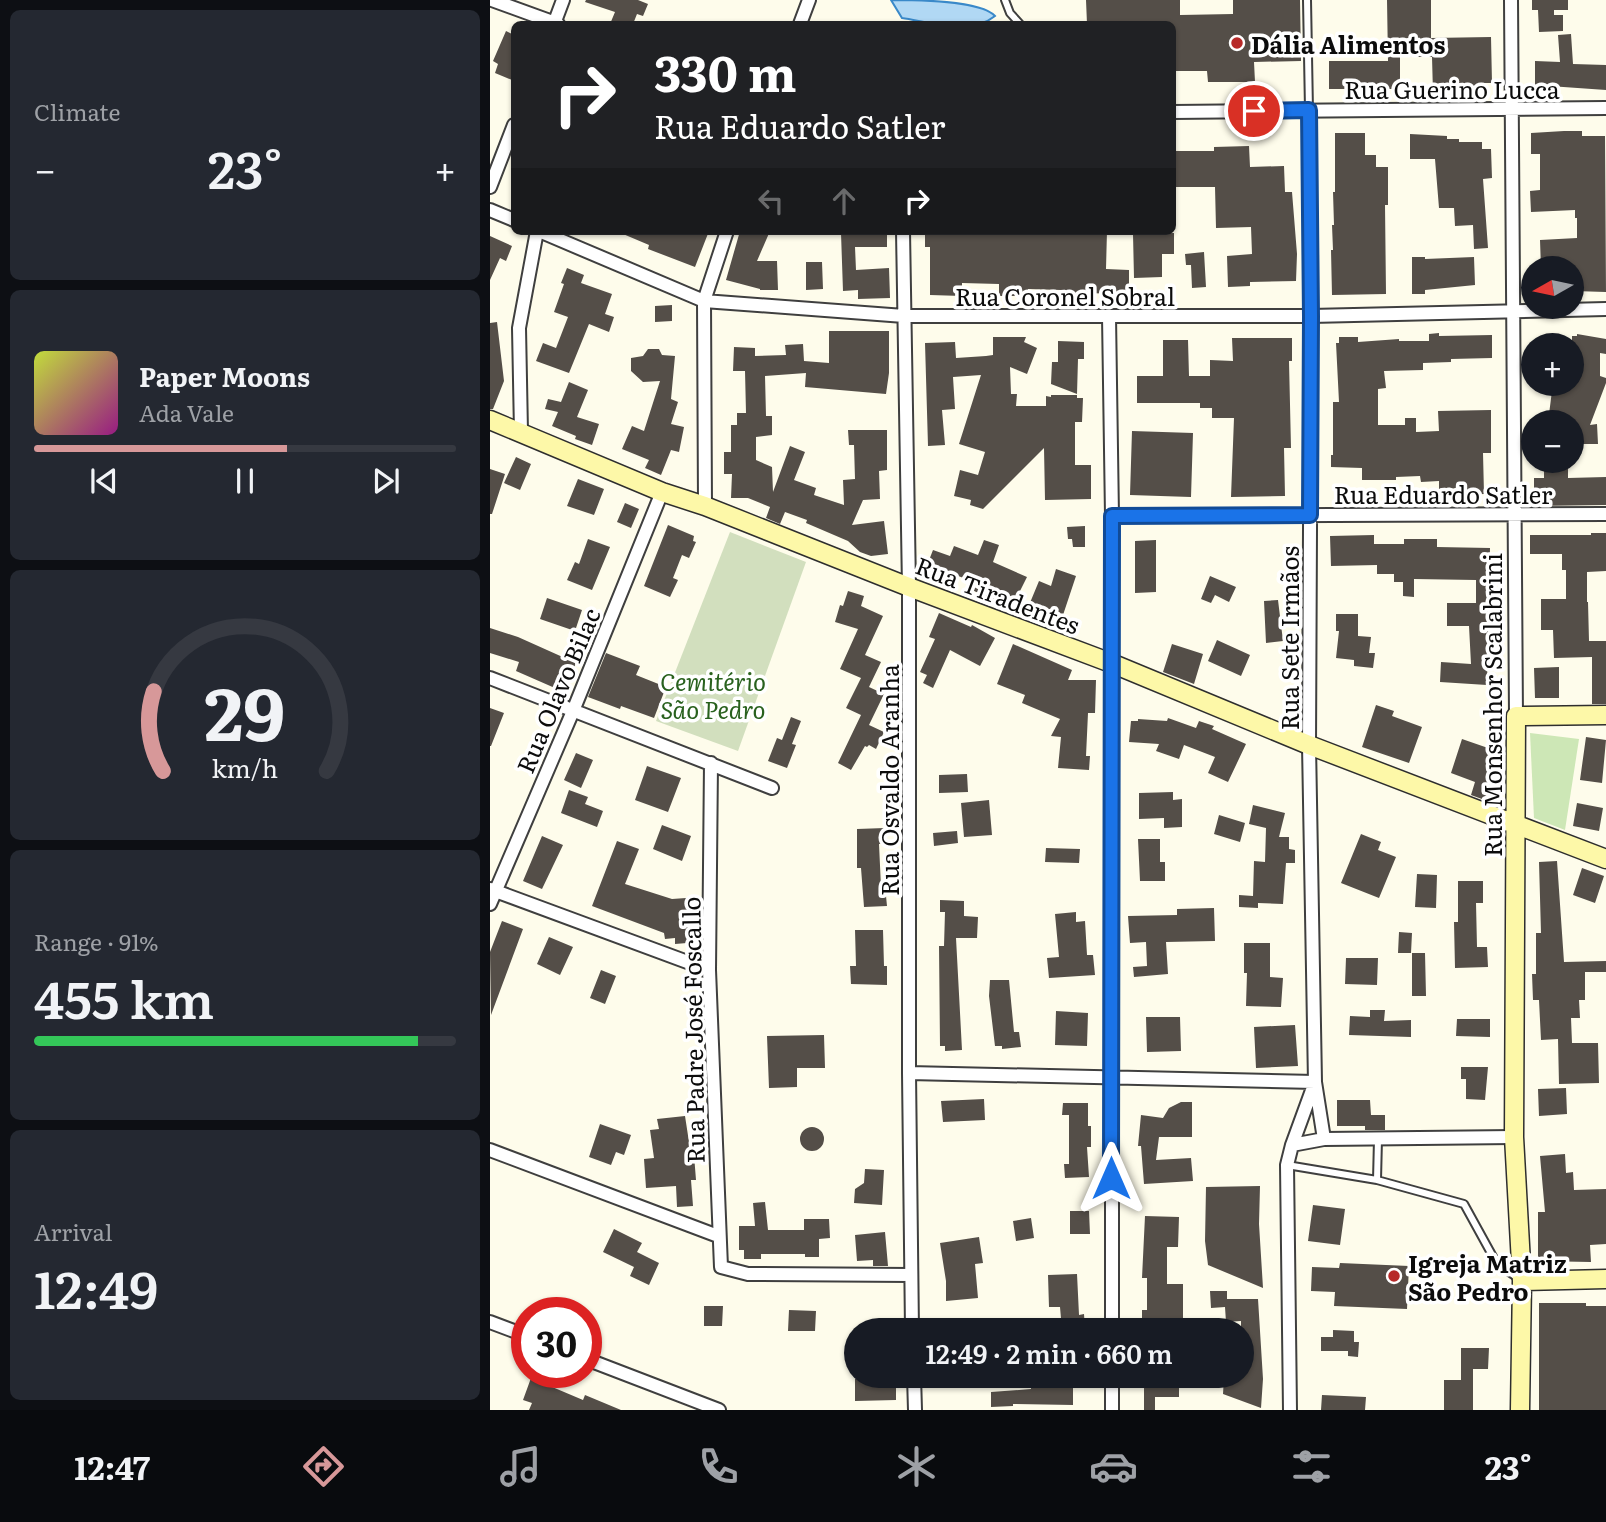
<!DOCTYPE html>
<html lang="en">
<head>
<meta charset="utf-8">
<style>
  body { margin:0; font-family:Literata,serif; background:#242831; color:#f1f3f6; height:100vh; display:flex; flex-direction:column; font-size:26px; white-space:nowrap }
  * { box-sizing:border-box; margin:0 }
  p { font-size:23px; color:#9ea1a6 }
  .icon { flex:none; width:38px; height:38px; fill:none; stroke:currentColor; stroke-width:2; stroke-linecap:round; stroke-linejoin:round }
  .map { position:relative; flex:1; overflow:hidden }
  .sheet { display:flex; flex-direction:column; gap:10px; padding:10px; background:#0d0f14; width:490px }
  .sheet>* { flex:none }
  .hud { position:absolute; left:21px; top:21px; width:665px; height:214px; border-radius:10px; box-shadow:0 2px 5px #0004; background:#202124; color:#fff; overflow:hidden }
  .needle { width:46px; rotate:261deg }
  .controls { position:absolute; left:1031px; top:256px; display:grid; gap:14px }
  .controls a { display:grid; place-items:center; width:63px; height:63px; border-radius:50%; background:#171b24; box-shadow:0 2px 5px #0004; font-size:35px }
  .speed { position:absolute; left:21px; top:1297px; display:flex; gap:14px; font-size:35px; font-weight:700; text-align:center }
  .speed>* { display:grid; place-content:center; width:91px; height:91px; border-radius:50%; background:#171b24; box-shadow:0 2px 5px #0004; line-height:1 }
  .speed .limit { border:10px solid #d22; background:#fff; color:#111 }
  .pin { position:absolute; display:grid; place-items:center; width:60px; height:60px; color:#fff; margin:-30px; border:4px solid #fff; border-radius:50%; box-shadow:0 2px 7px #0007 }
  .me { position:absolute; width:77px; margin:-38px; rotate:0deg; stroke-linejoin:round; filter:drop-shadow(0 0 5px #0008) }
  .turn { display:flex; align-items:center; gap:24px; height:147px; padding:0 28px; font-size:32px }
  .turn .icon { width:91px; height:91px; stroke-width:2.5 }
  .turn b { display:block; font-size:49px; line-height:60px }
  .lanes { display:flex; align-items:center; height:66px; padding:0 28px; background:#0003; justify-content:center; gap:35px; direction:ltr }
  .lanes .off { opacity:.35 }
  .big { font-size:52px; font-weight:600; line-height:1.1 }
  .sheet .widget { flex:1; display:flex; flex-direction:column; justify-content:center; gap:10px; min-width:0; padding:0 24px; border-radius:10px; background:#242831 }
  .sheet .dial { align-items:center; gap:0 }
  .dial svg { height:182px; overflow:visible; fill:none; stroke:#363941; stroke-width:7; stroke-linecap:round; text-anchor:middle }
  .dial text { fill:#f1f3f6; stroke:none }
  .song { display:flex; align-items:center; gap:21px }
  .cover { width:84px; height:84px; border-radius:10px; background:linear-gradient(135deg,hsl(70 70% 55%),hsl(310 70% 35%)) }
  .played { height:7px; border-radius:4px; background:linear-gradient(90deg,#d79899 60%,#363941 60%) }
  .keys { display:flex; justify-content:space-around; direction:ltr }
  .heat { display:flex; justify-content:space-between; align-items:center; font-size:38px; direction:ltr }
  .charge { height:10px; border-radius:5px; background:linear-gradient(90deg,#34c759 91%,#363941 0) }
  .trip { position:absolute; left:354px; top:1318px; width:410px; height:70px; border-radius:35px; background:#171b24; box-shadow:0 2px 5px #0004; font-weight:600; line-height:70px; text-align:center }
  .tab-bar { display:flex; height:112px; justify-content:space-around; align-items:center; background:#090b0e; color:#9ea1a6 }
  .tab-bar .icon { width:49px; height:49px }
  .tab-bar .selected { color:#d79899 }
  .tab-bar b { font-size:32px; color:#f1f3f6 }
  main { display:flex; flex:1; min-height:0 }
  .map>svg:first-child { display:block }
  .green { fill:#cde7b6 }
  .cemetery { fill:#d2dfbe }
  .water { fill:#b1d8f4; stroke:#3a89c9; stroke-width:2 }
  .building { fill:#544e48 }
  .lines { fill:none; stroke-linecap:round; stroke-linejoin:round }
  .lane-casing { stroke:#3f3f3f; stroke-width:10 }
  .street-casing { stroke:#3f3f3f; stroke-width:16 }
  .secondary-casing { stroke:#2e2e2e; stroke-width:21 }
  .lane { stroke:#fff; stroke-width:6 }
  .street { stroke:#fff; stroke-width:12 }
  .secondary { stroke:#fdf8a8; stroke-width:18 }
  .route-casing { stroke:#114b97; stroke-width:18 }
  .route { stroke:#1a73e8; stroke-width:12 }
  .poi-dot { fill:#b72928; stroke:#fff; stroke-width:2.5 }
  .labels { text-anchor:middle; dominant-baseline:central; stroke-width:7; stroke-linejoin:round; paint-order:stroke }
  .poi-label { font-size:24px; font-weight:bold; fill:#0c0c0c; stroke:#fff; text-anchor:start }
  .street-label { font-size:24px; fill:#0c0c0c; stroke:#fff }
  .park-label { font-size:24px; font-style:italic; fill:#29611e; stroke:#fff }
</style>
</head>
<body>
<main>
<section class="sheet">
<div class="widget"><p>Climate</p>
<div class="heat"><a>−</a><b class="big">23°</b><a>+</a></div>
</div>
<div class="widget">
<div class="song"><i class="cover"></i><div><b>Paper Moons</b><p>Ada Vale</p></div></div>
<div class="played"></div>
<div class="keys"><svg class="icon" aria-label="previous" viewBox="0 0 24 24"><path d="M18 5L8 12l10 7zM5 5v14"/></svg><svg class="icon" aria-label="pause" viewBox="0 0 24 24"><path d="M8 5v14M16 5v14"/></svg><svg class="icon" aria-label="next" viewBox="0 0 24 24"><path d="M6 5l10 7-10 7zM19 5v14"/></svg></div>
</div>
<div class="widget dial"><svg viewBox="0 0 100 80">
<path d="M14 69A42 42 0 1 1 86 69"/>
<path d="M14 69A42 42 0 0 1 10 34" stroke="#d79899"/>
<text x="50" y="56" font-size="32" font-weight="700">29</text>
<text x="50" y="72" font-size="11">km/h</text>
</svg></div>
<div class="widget"><p>Range · 91%</p><b class="big">455 km</b><div class="charge"></div></div>
<div class="widget"><p>Arrival</p><b class="big">12:49</b></div>
</section>
<div class="map">
<svg width="1116" height="1410" viewBox="0 0 1116 1410">
  <rect width="100%" height="100%" fill="#fefceb"/>
  <path class="green" d="M1040,733L1089,739L1075,830L1044,818Z"/>
  <path class="cemetery" d="M240,532L316,562L248,751L166,721Z"/>
  <path class="water" d="M401,0C426,0 490,0 505,16C482,35 440,22 412,18Z"/>
  <path class="building" d="M96,0H148L158,4L153,16L147,14L143,24H120L125,12L95,2Z
    M596,0H690V15L743,14V0H810L811,61L764,62L765,82H718L717,71H682V24H597Z
    M897,0H941V38L1001,37L1002,83H993V92L943,93L942,57H910V89H839V61H898Z
    M1042,0H1078V10H1064V15H1073V31L1049,32L1048,10H1042Z
    M16,31L24,35V73L22,80L5,73L8,64L3,61Z
    M1081,34L1083,64L1116,65V90L1045,85V61L1070,62L1068,35Z
    M1074,131H1092V136H1115L1116,292L1084,291L1085,268H1051L1050,240L1087,238V218H1085V210L1041,212L1040,191L1050,190V154H1041V133Z
    M845,133H875V155H886V167H898V205H895L896,294L842,295L841,250H843L842,225H844L843,192H845Z
    M920,134L957,136V139H969V142H992V149H1001L1002,178L993,179L998,248L984,249L983,225L965,226L964,208H949L945,159H920Z
    M759,146L760,167L794,166L795,192H802L807,254L806,281L760,282V286L738,287L737,256L762,254L761,227L726,228L725,187H682V151H724V147Z
    M126,231H219L205,267L158,249L159,245Z
    M250,231H280L267,261H287L288,290H270V289L236,280Z
    M357,231H397V247H365L366,270L399,268L400,298L368,299V290L353,291L351,233H357Z
    M435,231H617L616,269L639,270V294L591,293V302H571V290L538,289V296H509V284L472,283V296L440,295V247H435Z
    M684,233V254H672V277L644,278L643,234Z
    M0,236L22,246L16,261L10,258L0,280Z
    M714,252L716,287L702,288L701,265H696L695,254Z
    M922,257H935V259L984,257L985,285L935,290V294H922Z
    M316,262H332L333,289L316,290Z
    M77,268L94,275L91,283L122,294L115,314L124,317L119,332L99,324L79,373L46,361L53,343L66,348L78,317L64,312L74,284L71,283Z
    M182,305V321L165,322V306Z
    M7,322L14,381L3,409H0V323Z
    M339,331H399V373L396,394L315,387L316,373L275,376L276,416H282V435L266,437V460L282,467L283,492L300,446L315,452L304,480L326,488L324,495L354,505L353,480L365,479L364,445H359L358,430H397V470L389,471L390,499L373,500L362,525L394,521L398,554L381,556L370,552L358,541L316,523L317,520L295,512L290,524L276,518L280,507L258,498H241L242,474H234V452H241V425H247V413H256L255,371H243L244,347L265,348V356L296,355L295,345L313,344L314,361L339,363Z
    M949,333V336L1002,335V358L961,359V362L933,363V370L894,371L896,388L888,389V425H915V418H926V432L949,431L948,411L1001,410V453H993L994,494L976,495V488L949,489V481L931,482L930,476L906,477V480H872V468L841,467V455H843V402H849L846,343H849V337H868V342L909,339V341H939V334Z
    M1087,334L1116,339V354L1110,353V376L1116,378V383L1100,425L1107,424L1108,444H1093L1092,433L1082,431V422H1058L1063,383H1082V336H1087Z
    M503,337H536L534,342L547,348L537,374L520,367L521,394H527L526,406H556V396L561,397V395H587V398H593L592,422H585V465H601V499L555,500L554,448L493,509L480,505L481,500L464,496L470,470L488,475L495,452L469,444L491,375L463,377L465,409L452,410L455,445L438,446L435,343L465,342L466,358L496,356L503,355Z
    M742,338H802V361H799L801,448H794L795,496L741,497L744,418H722V408H710V403H647V376H673V340H698L699,376H720V360L743,361Z
    M568,341L594,342V359H588L587,394L561,384L562,362H568Z
    M158,349H169L172,355L185,356L181,399L188,402L181,424L194,427L189,452L181,450L171,475L155,468L159,460L132,449L142,426L154,431L170,381L153,382L141,371V358L153,356Z
    M79,382L98,390L87,417L109,424L102,445L85,439L86,436L62,426L68,412L55,409L58,399L71,402Z
    M642,431L703,433L701,497L640,495Z
    M26,457L41,464L30,490L14,483Z
    M1054,460H1078V478L1116,477V505L1044,506V478H1054Z
    M0,469L15,474L2,514H0Z
    M88,479L114,489L104,515L77,506Z
    M135,503L149,509L141,528L127,522Z
    M178,525L204,536L203,541L206,542L199,558L192,555L183,578L188,580L180,597L154,586Z
    M595,526V547H583L582,539H578L577,527Z
    M1101,533H1116V571L1097,572V602H1098L1099,641H1116V704H1102V657L1064,658L1063,630H1051V599H1076V570H1072V554H1040V535H1101Z
    M884,535V544H914V539H947V547L1000,548L997,685L950,682L951,662L981,664L979,626H957V603H986V580L924,579V597L913,596V582H904V574H887V565L841,566L840,536Z
    M98,539L120,547L102,590L77,580L85,562L89,564Z
    M494,540L509,545L503,562L537,577L523,605L520,603L519,606L477,588L479,580L449,569L446,577L434,573L443,550L460,556L464,546L488,555Z
    M666,540V592L645,593V541Z
    M566,569L586,576L571,621L537,610L549,581L561,586Z
    M720,576L746,587L739,602L725,595L721,603L711,599Z
    M358,591L374,596L371,606L393,616L375,655L391,662L379,687L394,694L379,725L394,732L386,749L379,745L377,747L375,746L361,770L348,763L371,715L356,708L371,678L350,669L368,629L345,622L350,605L353,606Z
    M57,598L92,610L85,631L50,619Z
    M788,600L793,641L776,643L774,601Z
    M449,613L481,627L482,625L505,638L490,666L460,650L443,688L433,683L437,675L430,672L445,639L439,637Z
    M846,614H868V636L881,637L879,653H885L883,668L864,666V660L846,658L849,631H846Z
    M0,628L28,637L86,663L74,692L26,671L29,662L0,653Z
    M727,640L760,655L751,676L718,661Z
    M523,644L582,670L578,680H606L605,713H598L596,756H600L599,770L568,768L571,737L561,736L570,719L532,703L535,695L507,684Z
    M682,644L713,654L704,684L673,672Z
    M116,653L150,666L146,675L176,687L164,718L131,706L130,709L98,697Z
    M1069,667V698H1045L1044,668Z
    M886,705L904,711L902,716L932,727L919,763L872,747Z
    M0,708L14,713L1,746H0Z
    M301,717L311,721L302,744L306,745L297,768L278,761L287,738L292,740Z
    M678,718L706,728L709,721L724,726L722,729L756,744L738,782L718,773L725,757L694,745L689,759L666,751L669,744L639,742L641,721H648V719L677,721Z
    M1096,737L1116,740L1112,783L1090,780Z
    M972,739L998,748L999,744L1011,750V806L981,795L985,782L961,773Z
    M86,753L103,760L91,788L74,780Z
    M157,766L191,778L178,812L145,800Z
    M477,774L478,792L449,793V775Z
    M79,790L98,797L95,804L113,811L107,827L71,813Z
    M683,792V800L692,799V827L674,828V818L649,819V793Z
    M499,800L502,835L474,837L471,803Z
    M1087,803L1113,808L1109,831L1083,826Z
    M763,805L795,813L789,837H799V849L805,850V863H796L793,904L768,903V908L749,907V895L763,896L764,861L775,862L776,828L759,824Z
    M729,815L755,823L750,842L724,834Z
    M172,825L201,836L192,861L163,849Z
    M395,828L396,843L389,844L391,887L395,886L397,906L374,907L371,868H367V829Z
    M467,831L468,843L444,846L443,833Z
    M871,834L891,842L888,850L906,857L889,898L851,883Z
    M52,836L73,845L52,889L33,881Z
    M648,839H670V862H675V881H650Z
    M127,841L149,849L135,884L182,899L210,897L209,942L185,944V938L175,939L174,933L102,906Z
    M556,848L590,849L589,863L555,862Z
    M1067,861L1074,962L1116,961V972H1095V1000H1089L1090,1018H1081L1082,1043H1108L1109,1083L1069,1084L1068,1039L1051,1040L1049,1000H1043L1042,974H1046V933H1051L1049,862Z
    M1092,868L1114,876L1105,903L1083,895Z
    M927,874L947,875L946,908L925,907Z
    M968,881H993V903H986L987,947H997L998,967L965,968L964,922H968Z
    M450,900L474,901V916L488,917L487,938H466L472,1050L455,1051V1046H450L449,946H454L455,912H450Z
    M724,908L725,941L676,942L678,974L644,977L643,967L657,966L656,942L640,943L638,916L687,915V909Z
    M586,912V922L595,921L597,955H603L605,975L559,978L557,958L569,957L565,914Z
    M12,921L33,929L1,1015L0,952Z
    M365,930H393L394,966H397V985L361,984L360,966H366Z
    M909,932L922,933L921,953H908Z
    M59,937L83,947L70,975L47,964Z
    M754,943H780V977L793,978L791,1007L756,1006L757,973H754Z
    M922,953H935L936,996H922Z
    M856,958H888L887,985L855,984Z
    M111,970L126,976L115,1004L100,998Z
    M500,980H519L524,1032H529L531,1047L512,1049V1046H505L499,996Z
    M880,1010H895L894,1021L921,1020V1037L859,1035L860,1016L880,1017Z
    M566,1011L598,1013L597,1046L565,1045Z
    M656,1017H690L691,1051L657,1052Z
    M967,1019H1000V1037L966,1036Z
    M805,1025L808,1066L766,1068L764,1027Z
    M334,1035L335,1068H307V1087L279,1088L277,1036Z
    M971,1067H998L995,1100L976,1099V1079H971Z
    M1076,1088L1077,1114L1049,1116L1048,1089Z
    M494,1099L495,1120L453,1122L451,1101Z
    M847,1100H880L881,1115H895V1130H875V1126H847Z
    M691,1102H702V1137H669L666,1160L701,1158L703,1181L654,1184L651,1146H648L651,1115L673,1118L679,1108Z
    M573,1103H598V1126H601V1147H597L599,1177L575,1178L574,1164H579V1115H572Z
    M195,1116L201,1155H204L206,1180H201L203,1206L187,1207L186,1186L156,1188L154,1159L164,1158L160,1130L169,1129L167,1119Z
    M110,1124L141,1135L134,1155L126,1152L121,1165L99,1157Z
    M310 1139a12 12 0 1 1 24 0a12 12 0 1 1-24 0Z
    M1075,1154L1076,1173L1083,1172L1084,1190L1116,1189V1244L1100,1245L1101,1262L1048,1261V1212H1055L1050,1156Z
    M375,1169L394,1170L392,1205L364,1203L365,1189L374,1183Z
    M770,1186L769,1224L773,1288L718,1265L715,1241L716,1187Z
    M275,1202L278,1230H314V1219H339L340,1238L329,1239V1257H315V1254H271V1259H254V1250H249V1226H265L263,1203Z
    M823,1205L855,1209L850,1245L818,1241Z
    M580,1211H599L600,1234H580Z
    M655,1216L689,1217L688,1247H677V1284H693V1330H652V1310H657V1278H652Z
    M541,1218L544,1238L526,1241L523,1221Z
    M124,1229L152,1243L147,1252L169,1263L159,1285L140,1276L144,1267L113,1252Z
    M395,1232L398,1266H383V1260L367,1261L365,1235Z
    M489,1237L493,1263L485,1264L488,1298L456,1301V1281L450,1243Z
    M850,1263L919,1266L917,1309L844,1306L845,1292L821,1291L822,1267L849,1268Z
    M587,1274L589,1315L594,1314L595,1330H572L570,1307H559L558,1275Z
    M720,1291H737V1299H768L773,1379L771,1408L733,1394L734,1377L751,1378V1321L736,1322L735,1307L721,1308Z
    M1049,1303H1096V1306H1116V1410H1049Z
    M214,1306H233L232,1326H214Z
    M299,1310L326,1311L325,1331H298Z
    M843,1330L864,1331V1342H869L868,1357L858,1356V1351H831V1337H843Z
    M971,1348H999L998,1369H983V1410H954V1380H971Z
    M654,1376H689V1397H665V1410H654Z
    M41,1378L93,1400L95,1395L131,1410H39L42,1403L33,1400Z
    M406,1378V1400L365,1401V1379Z
    M541,1378H583V1405L523,1404V1406L501,1407V1392L541,1389Z
    M832,1395L876,1397L875,1410H831Z"/>
  <g class="lines">
    <g class="lane-casing">
      <path id="lane" d="M515,0L520,13L530,24
        M817,0L819,110
        M797,1165L887,1180L974,1204L1007,1264L1028,1278
        M887,1180L888,1139"/>
    </g>
    <g class="street-casing">
      <path id="street" d="M2,0L68,24
        M1021,0L1026,716
        M64,24L73,0
        M310,24L319,0
        M682,112L1116,108
        M0,187L24,125
        M0,210L24,220
        M49,231L214,301L414,316H821L1116,309
        M413,231L419,587V1073L422,1330
        M619,316L622,516V1330
        M31,432L29,328L47,231
        M215,506L214,301L237,231
        M622,516L1116,514
        M0,678L282,788
        M221,763L219,970L231,1267L258,1274L421,1275
        M0,889L219,970
        M0,904L83,711L172,492
        M419,1073L825,1082
        M834,1139L1024,1137
        M802,1145L834,1139L825,1082L819,745L821,316L819,110
        M0,1150L228,1236
        M0,1322L37,1336
        M96,1359L229,1410
        M424,1376L425,1410
        M622,1376V1410
        M800,1410L797,1165L802,1145L825,1082"/>
    </g>
    <g class="secondary-casing">
      <path id="secondary" d="M0,420L172,492L215,506L419,587L621,663L819,745L1116,859
        M1032,1281L1116,1279
        M1030,1410L1032,1281L1024,1137L1026,716L1116,715"/>
    </g>
    <use href="#lane" class="lane"/>
    <use href="#street" class="street"/>
    <use href="#secondary" class="secondary"/>
  </g>
  <g class="lines">
    <g class="route-casing">
      <path id="route" d="M621,1178L622,516L820,515L821,316L819,110L764,111"/>
    </g>
    <use href="#route" class="route"/>
  </g>
  <g class="poi-dot">
    <circle cx="747" cy="43" r="7"/>
    <circle cx="904" cy="1276" r="7"/>
  </g>
  <g class="labels">
    <g class="poi-label">
      <text x="761" y="43">Dália Alimentos</text>
      <text x="918" y="1262">Igreja Matriz<tspan x="918" dy="28">São Pedro</tspan></text>
    </g>
    <g class="street-label">
      <text x="962" y="88">Rua Guerino Lucca</text>
      <text x="575" y="295">Rua Coronel Sobral</text>
      <text x="953" y="493">Rua Eduardo Satler</text>
      <text transform="translate(508 594) rotate(21)">Rua Tiradentes</text>
      <text transform="translate(798 638) rotate(-90)">Rua Sete Irmãos</text>
      <text transform="translate(67 690) rotate(-67)">Rua Olavo Bilac</text>
      <text transform="translate(1001 705) rotate(-90)">Rua Monsenhor Scalabrini</text>
      <text transform="translate(398 780) rotate(-90)">Rua Osvaldo Aranha</text>
      <text transform="translate(202 1030) rotate(-91)">Rua Padre José Foscallo</text>
    </g>
    <g class="park-label">
      <text x="223" y="680">Cemitério<tspan x="223" dy="28">São Pedro</tspan></text>
    </g>
  </g>
</svg>
<div class="controls">
<a><svg class="needle" viewBox="-14 -14 28 28"><path d="M0-13l5 13h-10z" fill="#e53935"/><path d="M0 13l5-13h-10z" fill="#9ea1a6"/></svg></a>
<a>+</a>
<a>−</a>
</div>
<div class="speed"><div class="limit">30</div></div>
<div class="pin" style="left:764px;top:111px;background:#d93025"><svg class="icon" aria-label="arrive" viewBox="0 0 24 24"><path d="M6 21V4h12l-3 4 3 4H6"/></svg></div>
<svg class="me" style="left:621px;top:1178px" viewBox="-20 -20 40 40"><path d="M0-17L14 15 0 8-14 15z" fill="#1a73e8" stroke="#fff" stroke-width="4"/></svg>
<div class="trip">12:49 · 2 min · 660 m</div>
<div class="hud">
<div class="turn"><svg class="icon" aria-label="right" viewBox="0 0 24 24"><path d="M7 20v-9h11M14 6l5 5-5 5"/></svg><div><b>330 m</b>Rua Eduardo Satler</div></div>
<div class="lanes"><svg class="icon off" aria-label="left" viewBox="0 0 24 24"><path d="M17 20v-9H6M10 6l-5 5 5 5"/></svg><svg class="icon off" aria-label="ahead" viewBox="0 0 24 24"><path d="M12 20V5M6 11l6-6 6 6"/></svg><svg class="icon" aria-label="right" viewBox="0 0 24 24"><path d="M7 20v-9h11M14 6l5 5-5 5"/></svg></div>
</div>
</div>
</main>
<nav class="tab-bar">
<b>12:47</b>
<svg class="icon selected" aria-label="directions" viewBox="0 0 24 24"><path d="M12 3l9 9-9 9-9-9zM9 14v-3h6M13 9l2 2-2 2"/></svg>
<svg class="icon" aria-label="music" viewBox="0 0 24 24"><path d="M9 18V5l10-2v13"/><circle cx="6" cy="18" r="3"/><circle cx="16" cy="16" r="3"/></svg>
<svg class="icon" aria-label="phone" viewBox="0 0 24 24"><path d="M5 4h4l2 5-3 2q2 4 5 5l2-3 5 2v4C11 20 4 13 5 4z"/></svg>
<svg class="icon" aria-label="climate" viewBox="0 0 24 24"><path d="M12 3v18M4 7l16 10M4 17L20 7"/></svg>
<svg class="icon" aria-label="car" viewBox="0 0 24 24"><path d="M5 17H2v-5l4-1 3-4h7l3 4 3 1v5h-3M9 17h6M6 11h13"/><circle cx="7" cy="17" r="2"/><circle cx="17" cy="17" r="2"/></svg>
<svg class="icon" aria-label="filters" viewBox="0 0 24 24"><path d="M4 7h16M4 17h16"/><circle cx="9" cy="7" r="2"/><circle cx="15" cy="17" r="2"/></svg>
<b>23°</b>
</nav>
</body>
</html>
